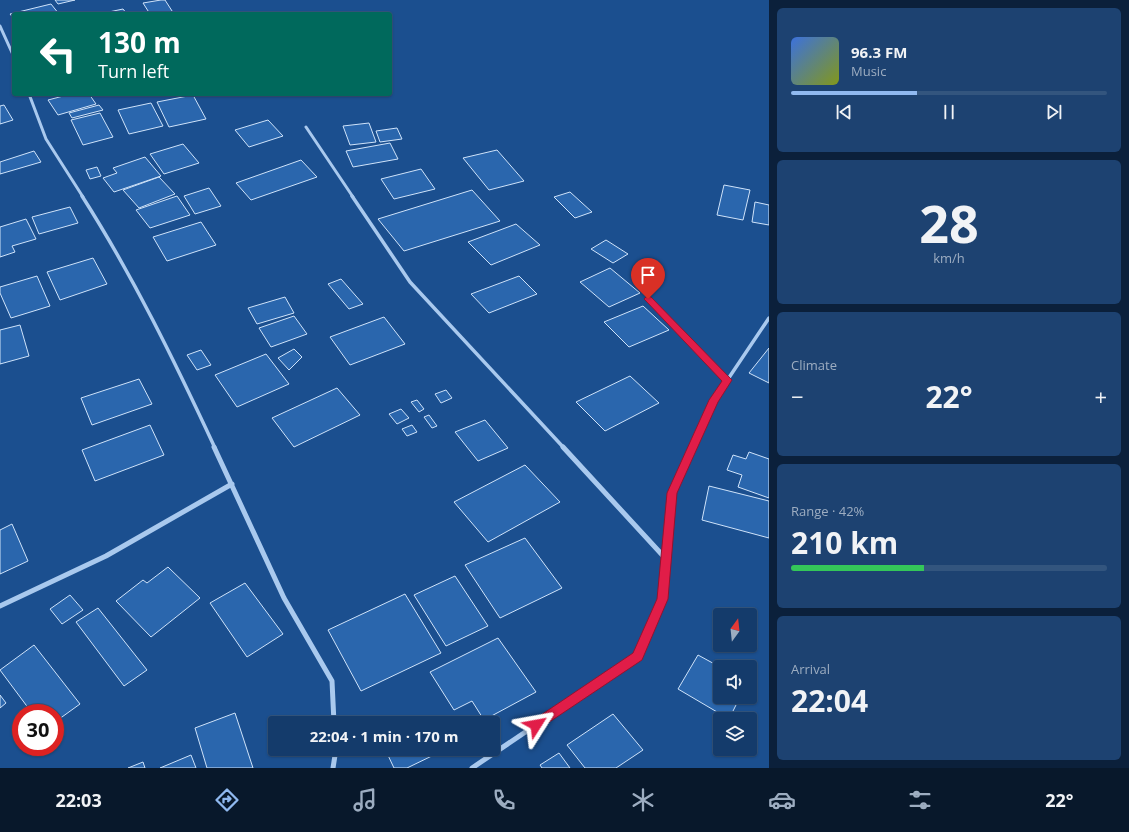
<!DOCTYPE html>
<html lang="en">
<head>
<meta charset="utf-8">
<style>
  body { margin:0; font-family:"Open Sans",sans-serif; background:#1d4271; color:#f1f3f6; height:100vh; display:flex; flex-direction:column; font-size:15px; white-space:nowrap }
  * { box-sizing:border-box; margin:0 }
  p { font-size:13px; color:#9dadc1 }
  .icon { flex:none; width:22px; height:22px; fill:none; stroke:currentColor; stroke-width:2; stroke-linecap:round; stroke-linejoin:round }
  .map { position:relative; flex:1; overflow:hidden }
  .sheet { display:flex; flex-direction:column; gap:8px; padding:8px; background:#0b203b; width:360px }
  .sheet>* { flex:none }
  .banner { position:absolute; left:12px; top:12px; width:380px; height:84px; border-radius:4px; box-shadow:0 1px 3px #0004,0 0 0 1px #33557e; background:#00695c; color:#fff; overflow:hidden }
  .needle { width:26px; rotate:15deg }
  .controls { position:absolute; left:713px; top:608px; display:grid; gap:8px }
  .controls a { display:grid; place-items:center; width:44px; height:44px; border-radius:4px; background:#143b6b; box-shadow:0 1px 3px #0004,0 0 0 1px #33557e; font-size:20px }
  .speed { position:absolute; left:12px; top:704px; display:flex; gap:8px; font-size:20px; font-weight:700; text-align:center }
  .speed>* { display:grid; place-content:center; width:52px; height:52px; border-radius:50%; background:#143b6b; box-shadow:0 1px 3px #0004,0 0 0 1px #33557e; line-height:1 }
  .speed .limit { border:6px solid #d22; background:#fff; color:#111 }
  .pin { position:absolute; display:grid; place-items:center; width:34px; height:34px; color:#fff; margin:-41px -17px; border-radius:50% 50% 50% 0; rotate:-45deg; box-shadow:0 0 4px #0007 }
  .pin .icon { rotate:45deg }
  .me { position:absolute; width:44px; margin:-22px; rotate:56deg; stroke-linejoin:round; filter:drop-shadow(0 0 3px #0008) }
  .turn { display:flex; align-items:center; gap:14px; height:84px; padding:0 20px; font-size:18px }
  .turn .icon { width:52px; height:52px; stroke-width:2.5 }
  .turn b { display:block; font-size:28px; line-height:34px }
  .big { font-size:30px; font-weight:700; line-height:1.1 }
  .sheet .card { flex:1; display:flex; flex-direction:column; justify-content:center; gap:6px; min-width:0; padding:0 14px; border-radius:6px; background:#1d4271 }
  .sheet .dial { align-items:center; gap:0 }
  .dial b { font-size:52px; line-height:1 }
  .song { display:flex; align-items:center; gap:12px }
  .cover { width:48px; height:48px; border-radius:6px; background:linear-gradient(135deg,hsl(220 70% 55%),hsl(70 70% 35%)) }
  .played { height:4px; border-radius:2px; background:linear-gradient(90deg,#90b9f0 40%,#33557e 40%) }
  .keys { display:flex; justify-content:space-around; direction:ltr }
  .heat { display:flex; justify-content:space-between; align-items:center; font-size:22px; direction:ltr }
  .charge { height:6px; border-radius:3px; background:linear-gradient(90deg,#34c759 42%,#33557e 0) }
  .trip { position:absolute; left:268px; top:716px; width:232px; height:40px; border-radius:4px; background:#143b6b; box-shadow:0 1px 3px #0004,0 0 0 1px #33557e; font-weight:700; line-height:40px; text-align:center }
  .tab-bar { display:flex; height:64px; justify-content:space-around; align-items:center; background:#08182b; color:#9dadc1 }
  .tab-bar .icon { width:28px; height:28px }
  .tab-bar .selected { color:#90b9f0 }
  .tab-bar b { font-size:18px; color:#f1f3f6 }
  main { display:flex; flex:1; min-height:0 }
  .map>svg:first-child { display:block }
  .building { fill:#2a66ad; stroke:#cfe3fa }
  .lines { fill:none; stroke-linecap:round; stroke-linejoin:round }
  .street-far2 { stroke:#a9c9ee; stroke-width:3 }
  .street-far1 { stroke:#a9c9ee; stroke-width:3.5 }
  .street { stroke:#a9c9ee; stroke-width:5 }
  .route { fill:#e11d48; stroke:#92132f }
</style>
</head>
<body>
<main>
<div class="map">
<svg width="769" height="768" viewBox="0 0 769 768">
  <rect width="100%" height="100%" fill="#1b4f8f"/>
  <path class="building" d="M55,0H75L58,4Z
    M161,0H165L174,14H150L143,3Z
    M51,4L59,14H14V19L10,14Z
    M123,9L127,14L104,13Z
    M71,94H89L96,104L58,115L48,100Z
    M193,95L206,119L169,127L157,102Z
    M151,103L163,126L129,134L118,110Z
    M4,105L13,120L0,124V106Z
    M99,105L103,110L72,118L69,113Z
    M100,113L113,137L83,145L71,120Z
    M268,120L283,136L249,147L235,130Z
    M369,123L376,142L350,145L343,126Z
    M397,128L402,139L380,142L376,131Z
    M390,143L398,159L353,167L346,151Z
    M183,144L199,163L164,174L150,154Z
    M497,150L524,181L489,190L463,158Z
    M34,151L41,162L0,174V162Z
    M145,157L161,176L114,192L103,178L117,173L113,168Z
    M301,160L317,177L251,200L236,183Z
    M97,167L101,176L90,179L86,170Z
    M421,169L435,189L394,199L381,179Z
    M159,177L175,194L139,208L123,190Z
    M724,185L750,190L743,220L717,215Z
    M209,188L221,206L195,214L184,196Z
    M472,190L500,221L404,251L378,219Z
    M570,192L592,212L575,218L554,197Z
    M177,196L190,215L150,228L136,210Z
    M755,202L769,205V225L752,222Z
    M70,207L78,223L39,234L32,217Z
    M26,219L36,239L12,246L15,252L0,257V227Z
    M201,222L216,245L167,261L153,237Z
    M516,224L540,245L491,265L468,242Z
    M606,240L628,254L613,263L591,249Z
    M93,258L107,284L60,300L47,272Z
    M610,268L640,293L609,307L580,282Z
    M37,276L50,306L11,318L0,293V287Z
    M519,276L537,294L489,313L471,294Z
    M341,279L363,304L349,309L328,284Z
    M285,297L294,313L257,324L248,308Z
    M643,306L669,330L629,347L604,322Z
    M294,316L307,334L271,347L259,328Z
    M384,317L405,344L350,365L330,337Z
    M20,325L29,356L0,364V330Z
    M769,348V383L749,373Z
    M294,349L302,357L289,370L278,358Z
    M201,350L211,365L197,370L187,355Z
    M266,354L289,384L237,407L215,375Z
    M630,376L659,403L605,431L576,402Z
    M139,379L152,404L92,425L81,398Z
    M337,388L360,415L294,447L272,418Z
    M446,390L452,398L441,403L435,394Z
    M417,400L424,409L419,412L411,402Z
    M401,409L409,418L397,424L389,414Z
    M429,415L437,426L432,428L424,417Z
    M485,420L508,448L478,461L455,432Z
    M150,425L164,455L95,481L82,450Z
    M412,425L417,432L407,436L402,429Z
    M749,452L769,459V498L738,487L742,475L727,470L733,455L746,459Z
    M525,465L560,502L488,542L454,502Z
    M709,486L769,501V538L702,520Z
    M12,524L28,561L0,574V530Z
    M525,538L562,588L500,618L465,565Z
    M168,567L200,598L151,637L116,601L143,580L147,583Z
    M455,576L488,626L446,646L414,595Z
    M245,583L283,634L247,657L210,603Z
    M405,594L441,653L361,691L328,630Z
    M70,595L83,610L62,624L50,609Z
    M98,608L147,670L124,686L76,622Z
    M498,638L536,692L484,720L472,701L454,710L430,672Z
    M34,645L80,704L55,722V713H32L0,670Z
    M698,655L720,667V697H740L729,719L678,689Z
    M0,695L6,703L0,708Z
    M235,713L253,768H207L195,728Z
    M613,714L643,750L616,768H585L567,745Z
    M385,749H436L438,753L407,768H394Z
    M559,753L570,768H542L540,765Z
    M191,755L196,768H160Z
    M143,762L145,768H128Z"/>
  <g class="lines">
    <path class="street-far2" d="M0,26L14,57
      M29,94L46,139L83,197
      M306,127L353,197"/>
    <path class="street-far1" d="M82,196C133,276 175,362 215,448
      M352,196L410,282L564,448
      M648,299L727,380
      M692,448L714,400L769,318"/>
    <path class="street" d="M214,447L284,598L332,681L334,723
      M563,447L666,559
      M0,606L106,556L232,484
      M333,768L336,749
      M472,768L638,656L662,599L672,493L693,447"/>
  </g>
  <path class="route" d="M648,296L651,297L732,380L718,402L677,493L668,599L642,660L536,731L532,729L530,725L532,721L633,653L657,599L667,493L709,400L722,381L646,301L644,299L646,297Z"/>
</svg>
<div class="controls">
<a><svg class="needle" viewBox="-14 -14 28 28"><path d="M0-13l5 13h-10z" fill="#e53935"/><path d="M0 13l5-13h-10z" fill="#9dadc1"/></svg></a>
<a><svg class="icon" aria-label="sound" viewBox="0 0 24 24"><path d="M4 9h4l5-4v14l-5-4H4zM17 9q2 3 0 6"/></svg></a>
<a><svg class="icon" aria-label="layers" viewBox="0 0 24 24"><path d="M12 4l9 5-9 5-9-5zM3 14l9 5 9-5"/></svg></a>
</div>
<div class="speed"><div class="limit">30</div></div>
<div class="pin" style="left:648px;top:299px;background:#d93025"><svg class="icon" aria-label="arrive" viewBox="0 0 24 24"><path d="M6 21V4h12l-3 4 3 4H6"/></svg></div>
<svg class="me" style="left:536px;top:725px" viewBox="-20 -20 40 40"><path d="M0-17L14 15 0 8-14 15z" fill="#e11d48" stroke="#fff" stroke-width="4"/></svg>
<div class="trip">22:04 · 1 min · 170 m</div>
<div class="banner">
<div class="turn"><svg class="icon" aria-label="left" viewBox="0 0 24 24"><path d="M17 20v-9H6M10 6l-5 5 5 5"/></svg><div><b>130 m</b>Turn left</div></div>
</div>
</div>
<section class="sheet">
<div class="card">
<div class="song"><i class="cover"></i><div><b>96.3 FM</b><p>Music</p></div></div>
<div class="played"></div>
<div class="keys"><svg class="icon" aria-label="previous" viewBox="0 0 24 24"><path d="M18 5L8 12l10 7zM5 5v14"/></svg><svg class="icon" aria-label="pause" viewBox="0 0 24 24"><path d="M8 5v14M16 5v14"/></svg><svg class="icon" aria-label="next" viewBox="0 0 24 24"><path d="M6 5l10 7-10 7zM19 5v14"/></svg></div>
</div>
<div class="card dial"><b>28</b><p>km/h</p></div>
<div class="card"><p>Climate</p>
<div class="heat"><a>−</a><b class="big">22°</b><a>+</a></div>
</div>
<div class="card"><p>Range · 42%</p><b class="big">210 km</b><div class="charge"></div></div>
<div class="card"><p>Arrival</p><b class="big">22:04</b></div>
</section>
</main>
<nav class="tab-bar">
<b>22:03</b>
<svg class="icon selected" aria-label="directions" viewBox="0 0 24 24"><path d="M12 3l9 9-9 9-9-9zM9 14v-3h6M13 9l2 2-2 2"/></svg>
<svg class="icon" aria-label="music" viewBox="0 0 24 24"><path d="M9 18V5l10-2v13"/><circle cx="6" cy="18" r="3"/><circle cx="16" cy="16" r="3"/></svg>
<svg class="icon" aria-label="phone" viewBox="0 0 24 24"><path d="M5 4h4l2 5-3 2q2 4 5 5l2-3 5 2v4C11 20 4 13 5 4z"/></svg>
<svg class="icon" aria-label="climate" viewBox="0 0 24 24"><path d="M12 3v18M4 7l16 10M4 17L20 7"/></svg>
<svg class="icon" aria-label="car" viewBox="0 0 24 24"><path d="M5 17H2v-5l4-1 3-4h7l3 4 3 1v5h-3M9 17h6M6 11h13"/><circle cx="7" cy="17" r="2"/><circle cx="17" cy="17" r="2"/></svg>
<svg class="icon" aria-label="filters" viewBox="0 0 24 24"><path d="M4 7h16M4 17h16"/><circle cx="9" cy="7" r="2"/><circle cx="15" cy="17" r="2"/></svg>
<b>22°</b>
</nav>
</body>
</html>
